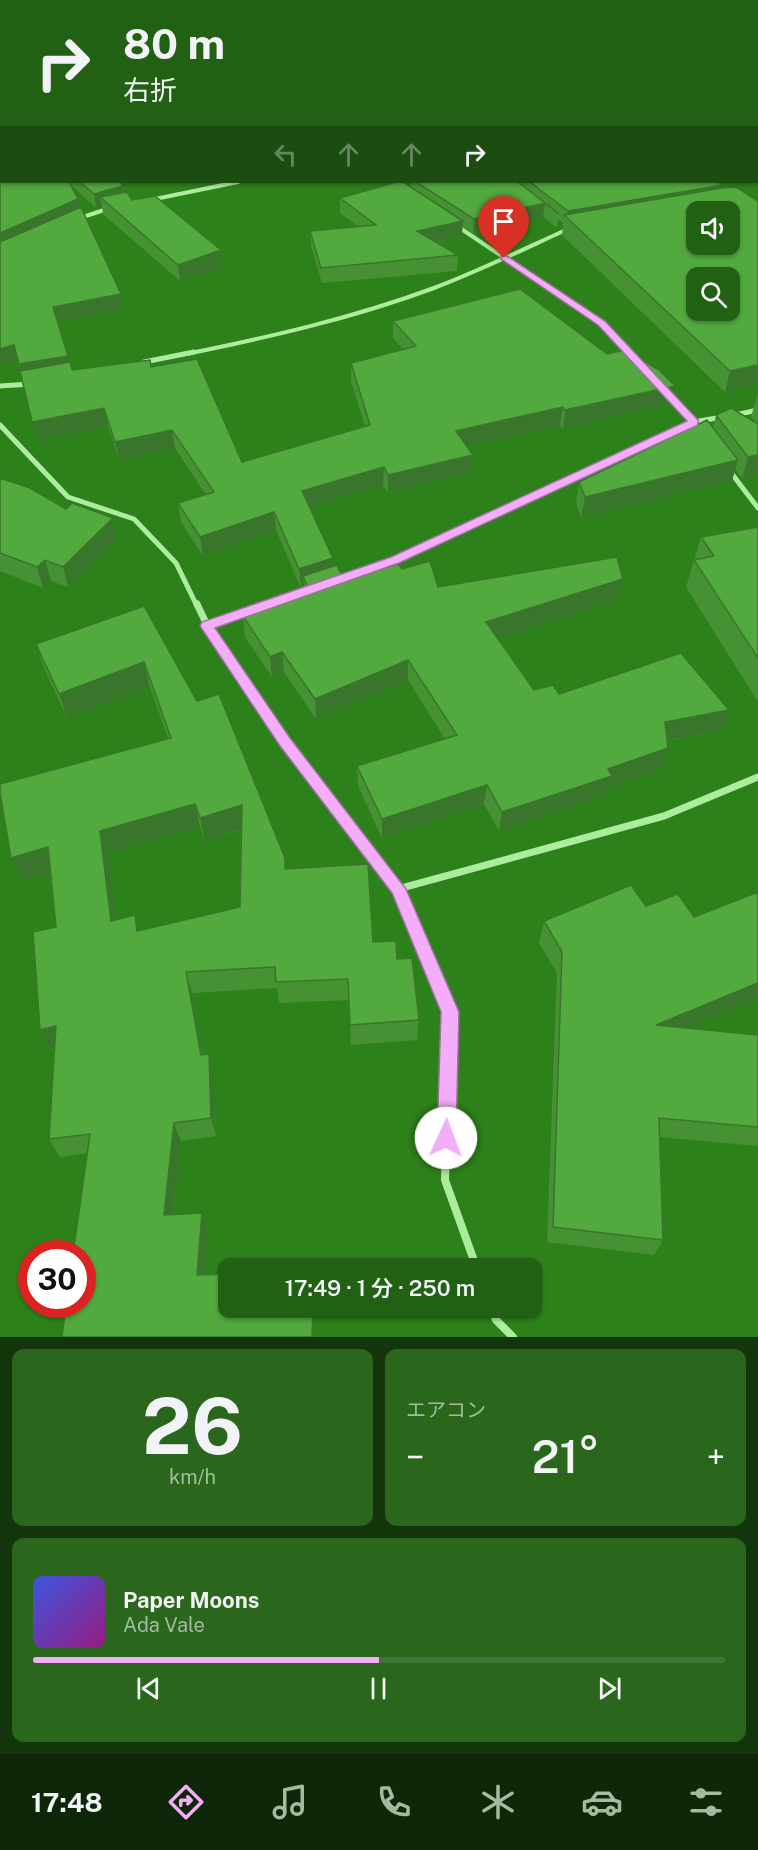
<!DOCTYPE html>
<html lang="ja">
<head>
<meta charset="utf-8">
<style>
  body { margin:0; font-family:"Public Sans","Noto Sans JP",sans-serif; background:#2a671d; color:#f1f3f6; height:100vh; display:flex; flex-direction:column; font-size:22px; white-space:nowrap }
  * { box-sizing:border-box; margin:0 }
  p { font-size:20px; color:#a2bca0 }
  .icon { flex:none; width:33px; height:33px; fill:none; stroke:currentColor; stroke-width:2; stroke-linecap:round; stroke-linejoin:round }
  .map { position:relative; height:1337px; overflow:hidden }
  .sheet { display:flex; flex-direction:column; gap:12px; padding:12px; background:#13350b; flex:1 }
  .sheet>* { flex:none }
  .banner { position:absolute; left:0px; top:0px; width:759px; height:183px; box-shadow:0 2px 4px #0004; background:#226114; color:#f1f3f6; overflow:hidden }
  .fabs { position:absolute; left:686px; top:201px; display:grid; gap:12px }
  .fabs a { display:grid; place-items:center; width:54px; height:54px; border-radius:12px; background:#226114; box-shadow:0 2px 4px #0004; font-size:30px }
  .speed { position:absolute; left:18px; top:1240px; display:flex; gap:12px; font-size:30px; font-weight:700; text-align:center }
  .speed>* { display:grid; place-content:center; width:78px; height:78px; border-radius:50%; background:#226114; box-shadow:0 2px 4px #0004; line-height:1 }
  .speed .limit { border:9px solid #d22; background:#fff; color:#111 }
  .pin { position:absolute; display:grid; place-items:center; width:51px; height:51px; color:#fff; margin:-62px -26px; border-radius:50% 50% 50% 0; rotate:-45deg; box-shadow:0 0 6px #0007 }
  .pin .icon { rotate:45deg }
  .me { position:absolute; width:66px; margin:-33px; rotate:2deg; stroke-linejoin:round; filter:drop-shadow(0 0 4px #0008) }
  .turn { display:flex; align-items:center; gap:21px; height:126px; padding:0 24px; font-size:27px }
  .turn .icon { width:78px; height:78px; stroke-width:2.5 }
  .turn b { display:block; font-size:42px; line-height:51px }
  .lanes { display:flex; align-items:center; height:57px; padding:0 24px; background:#0003; justify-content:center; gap:30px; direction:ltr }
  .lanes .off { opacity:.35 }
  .big { font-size:45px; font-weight:600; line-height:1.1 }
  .sheet .widget { flex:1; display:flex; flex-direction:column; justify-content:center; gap:9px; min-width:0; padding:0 21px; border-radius:12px; background:#2a671d }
  .sheet .dial { align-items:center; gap:0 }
  .dial b { font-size:78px; line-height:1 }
  .song { display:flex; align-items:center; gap:18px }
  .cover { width:72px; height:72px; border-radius:9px; background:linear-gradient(135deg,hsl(230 70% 55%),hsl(310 70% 35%)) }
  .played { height:6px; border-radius:3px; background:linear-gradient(90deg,#f4aef9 50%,#3f7534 50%) }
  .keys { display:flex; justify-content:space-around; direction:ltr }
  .heat { display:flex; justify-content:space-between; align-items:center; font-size:33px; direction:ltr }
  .sheet .tiles { flex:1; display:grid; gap:12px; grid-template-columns:1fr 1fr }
  .widget:last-child { grid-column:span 2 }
  .trip { position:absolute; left:218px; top:1258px; width:324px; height:60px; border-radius:12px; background:#226114; box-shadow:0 2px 4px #0004; font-weight:600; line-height:60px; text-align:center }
  .tabs { display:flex; height:96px; justify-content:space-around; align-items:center; background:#0e2708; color:#a2bca0 }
  .tabs .icon { width:42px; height:42px }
  .tabs .on { color:#f4aef9 }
  .tabs b { font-size:27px; color:#f1f3f6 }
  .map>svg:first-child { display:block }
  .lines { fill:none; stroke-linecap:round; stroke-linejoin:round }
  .minor-far3 { stroke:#adeb9e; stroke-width:4 }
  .minor-far2 { stroke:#adeb9e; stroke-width:5 }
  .minor-far1 { stroke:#adeb9e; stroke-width:7 }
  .minor { stroke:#adeb9e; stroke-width:8 }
  .wall { fill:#479135; fill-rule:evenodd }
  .shaded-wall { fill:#39762b }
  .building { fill:#52a93e; stroke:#39762b; stroke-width:1.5; fill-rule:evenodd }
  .route { fill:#f4aef9; stroke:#9f71a2; stroke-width:1.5 }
</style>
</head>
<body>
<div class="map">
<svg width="758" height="1337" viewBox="0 0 758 1337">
  <rect width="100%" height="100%" fill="#2d811a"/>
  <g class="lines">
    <path class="minor-far3" d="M150,200L238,182
      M77,219L110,208
      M457,226L601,323L630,354
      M186,354C270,337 353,318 434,288C479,271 524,249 568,229"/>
    <path class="minor-far2" d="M628,352L633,357
      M144,362L194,352
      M0,386L31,384
      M667,393L697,425
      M735,415L758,410
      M0,425L68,497L134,519L176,563L197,606
      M729,470L758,508
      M337,580L395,560L694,422L722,417
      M263,606L311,589"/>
    <path class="minor-far1" d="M197,604L207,625L285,742L398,889L414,927
      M207,625L267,604
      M398,889L664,816L758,777"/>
    <path class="minor" d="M414,926L450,1012L445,1180L477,1269
      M492,1308L496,1320L513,1337"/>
  </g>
  <path class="wall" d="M0,96L2,182H120L123,186L124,192L132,200L221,250L223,267L180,281L103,214L102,206L96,208L71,185L79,208L121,294L123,309L58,322L72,370L151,367L242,462L365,426L351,381V363L403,349L393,338V321L670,404L563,429L560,426L466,446L471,473L388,493L383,485L309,507L333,566L344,580L402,569L438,587L623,579L618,600L497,638L534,690L559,694L722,730L667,741L668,748L662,768L609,787L607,795L499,831L484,804L382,838L358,786L357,766L445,739L408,680L316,719L284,672L272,677L245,637L243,616L304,593V587L301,588L276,530L203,556L181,522L178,503L206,495L175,448L119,460L108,426L37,440L18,360L0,365Z
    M411,182H718L722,188L758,384L725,392L562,235L563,223L558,219L557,228L543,217L473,233L462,226V236L436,242L458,255L457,271L322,283L311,246L310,231L358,226L340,213V198L411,187Z
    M758,395V474L742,478L735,469L732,481L581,518L576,502L579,482L713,428L716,415L757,423L751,417L757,396Z
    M0,478L66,509L113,518L118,538L68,587L51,581L43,588L0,571Z
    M758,527V702L686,587L701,537Z
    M144,606L286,869L373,942L397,959L419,1020L417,1040L351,1045L349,1000L279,1003L277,988L192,993L203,1055L209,1054L214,1073L216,1136L181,1141L173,1215L202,1213L208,1229L62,1337L87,1153L60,1157L49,1139L55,1049L50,1050L40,1030L56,927L50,872L22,880L11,858L168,738L150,687L67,718L44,668L36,644ZM200,827L205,841L241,830L240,907L140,930L116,920L108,854Z
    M646,906L694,917L758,998L687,1028L758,1035V1146L659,1137L663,1240L654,1255L547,1242L557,973L539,943L544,921Z"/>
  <path class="shaded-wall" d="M0,72H2V85H0Z
    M723,185L720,199L567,218L568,211Z
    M123,186L125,200L100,197L102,206L96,208L94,194Z
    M78,199L80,213L0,249V233Z
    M545,203L543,217L473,233L474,219Z
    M463,221L462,236L416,246L417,231Z
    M221,250L223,267L180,281L178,265Z
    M121,294L123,309L57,322L53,307Z
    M14,345L19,360L0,365V349Z
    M68,356L71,371L23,380L19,364Z
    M758,365V384L725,392L730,371Z
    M675,386L670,404L563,429L565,410Z
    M563,407L560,426L455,449L456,431Z
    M104,408L108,426L37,440L32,422Z
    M172,430L175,448L119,460L115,442Z
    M473,455L471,473L388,493V475Z
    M758,455V474L742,478L748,457Z
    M738,460L732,481L581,518L585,497Z
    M384,467L383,485L303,509L302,491Z
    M274,512L276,530L203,556L200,537Z
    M113,518L118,538L68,587L63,567Z
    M333,558L334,576H303L304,587L301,588L299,569Z
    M45,560L51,581L43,588L37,567Z
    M623,579L618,600L484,643L486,622Z
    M282,652L284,672L272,677L270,657Z
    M408,660V680L316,719L315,699Z
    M144,662L150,687L67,718L59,694Z
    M729,710L722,730L659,742L665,722Z
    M668,748L662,768L609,787L607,795L499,831L502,812L608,769Z
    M487,785L484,804L382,838V819Z
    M195,804L200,827L108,854L119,943L111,921L100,831Z
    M242,805L245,828L205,841L200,818Z
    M48,847L57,870L22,880L11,858Z
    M135,915L142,937L137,931Z
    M186,972L192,993L206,1074L201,1055Z
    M758,983V998L647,1045L656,1025Z
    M56,1026L66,1046L50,1050L40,1030Z
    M209,1054L214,1073L216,1136L211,1118Z
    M174,1123L181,1141L171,1231L164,1215Z
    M202,1213L208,1229L204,1289L197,1275Z
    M313,1308H315V1337H312Z"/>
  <path class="building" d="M0,0H722V1L723,2H2V4L0,3Z
    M2,8V72H0V10Z
    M0,96H2V182H69L78,199L0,233Z
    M80,182H120L123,186L94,194Z
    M397,182H403L463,221L417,231L458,255L321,268L310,231L376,225L340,198Z
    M416,182H518L559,214L545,203L474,219Z
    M530,182H718L723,185L568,211Z
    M736,187L758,201V365L730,371L564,215L722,188ZM696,212H729V244H696ZM696,278H729V310H696Z
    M127,192L132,200L155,196L221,250L178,265L100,197Z
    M81,207L121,294L53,307L68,356L19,364L14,345L0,349V242Z
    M520,289L607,354L625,350L659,370L675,386L565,410L563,407L456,431L473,455L388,475L384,467L302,491L333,558L299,569L274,512L200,537L178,503L214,492L172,430L115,442L104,408L32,422L20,371L70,362L72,370L150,360L151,367L197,359L242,462L370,425L351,363L416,346L393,321Z
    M731,408L758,424V455L748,457L716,415Z
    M707,420L738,460L585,497L579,482Z
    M0,478L30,488L66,509L72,503L113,518L63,567L45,560L37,567L0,553Z
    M758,527V658L694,560L714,556L701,537Z
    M617,557L623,579L486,622L534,690L553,685L559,694L681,653L729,710L665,722L668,748L608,769L612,776L502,812L487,785L382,819L357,766L457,735L408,660L315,699L282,652L270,657L243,616L309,591L303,576L337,565L344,580L398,564L402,569L430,561L438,587Z
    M144,606L197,701L219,694L285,858V869L368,864L373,942L396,941L397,959L412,958L419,1020L350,1025L348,979L276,982L275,967L186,972L201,1055L209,1054L211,1118L174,1123L164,1215L202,1213L197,1275L228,1274V1308H313L312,1337H62L66,1305H82V1254H73L90,1134L49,1139L56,1026L40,1030L33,932L56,927L48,847L11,858L0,793V784L171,738L144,662L59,694L36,644ZM195,804L200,818L242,805L240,907L137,931L135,915L111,921L100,831Z
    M631,885L646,906L678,894L694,917L758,892V983L656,1025L758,1035V1127L659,1118L663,1240L553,1227L562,952L544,921Z"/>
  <path class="route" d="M501,256H507L605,321L698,420V425L399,563L215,628L290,738L406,889L459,1012L456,1138L453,1145L446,1148L440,1145L437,1138L441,1012L392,893L280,746L200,626L202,622L391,557L687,421L598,325L501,259Z"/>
</svg>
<div class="fabs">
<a><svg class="icon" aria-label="sound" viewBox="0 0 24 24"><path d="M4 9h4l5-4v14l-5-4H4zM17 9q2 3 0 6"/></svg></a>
<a><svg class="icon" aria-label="search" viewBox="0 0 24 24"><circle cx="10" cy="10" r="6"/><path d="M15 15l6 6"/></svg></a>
</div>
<div class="speed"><div class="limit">30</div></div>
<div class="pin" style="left:504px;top:258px;background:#d93025"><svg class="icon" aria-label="arrive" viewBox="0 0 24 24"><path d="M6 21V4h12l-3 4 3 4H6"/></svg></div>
<svg class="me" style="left:446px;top:1138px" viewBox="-20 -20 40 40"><circle r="19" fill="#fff"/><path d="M0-13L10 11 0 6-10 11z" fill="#f4aef9"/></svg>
<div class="trip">17:49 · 1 分 · 250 m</div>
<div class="banner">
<div class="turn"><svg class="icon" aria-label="right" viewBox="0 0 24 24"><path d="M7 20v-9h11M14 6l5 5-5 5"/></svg><div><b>80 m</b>右折</div></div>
<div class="lanes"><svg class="icon off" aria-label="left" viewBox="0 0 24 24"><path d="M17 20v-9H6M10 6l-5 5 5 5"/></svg><svg class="icon off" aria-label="ahead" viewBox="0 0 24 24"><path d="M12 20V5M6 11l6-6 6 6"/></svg><svg class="icon off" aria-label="ahead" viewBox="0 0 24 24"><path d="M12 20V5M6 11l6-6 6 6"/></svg><svg class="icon" aria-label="right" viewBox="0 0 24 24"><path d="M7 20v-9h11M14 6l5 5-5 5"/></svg></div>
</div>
</div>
<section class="sheet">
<div class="tiles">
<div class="widget dial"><b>26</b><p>km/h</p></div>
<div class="widget"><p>エアコン</p>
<div class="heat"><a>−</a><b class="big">21°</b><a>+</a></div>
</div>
<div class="widget">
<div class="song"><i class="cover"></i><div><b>Paper Moons</b><p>Ada Vale</p></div></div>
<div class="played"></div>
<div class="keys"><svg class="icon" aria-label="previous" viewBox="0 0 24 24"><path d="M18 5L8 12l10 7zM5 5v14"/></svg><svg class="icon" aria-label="pause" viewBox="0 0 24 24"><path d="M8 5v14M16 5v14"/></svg><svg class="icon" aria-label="next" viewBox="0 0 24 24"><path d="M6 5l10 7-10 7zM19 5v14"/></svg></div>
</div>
</div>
</section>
<nav class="tabs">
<b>17:48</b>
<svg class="icon on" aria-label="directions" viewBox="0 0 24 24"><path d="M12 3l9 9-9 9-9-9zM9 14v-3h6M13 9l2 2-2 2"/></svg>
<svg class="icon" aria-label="music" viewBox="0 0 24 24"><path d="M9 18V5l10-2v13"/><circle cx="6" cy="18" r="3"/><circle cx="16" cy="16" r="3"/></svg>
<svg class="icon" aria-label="phone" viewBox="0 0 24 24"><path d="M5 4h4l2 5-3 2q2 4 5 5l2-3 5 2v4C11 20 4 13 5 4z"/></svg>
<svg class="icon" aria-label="climate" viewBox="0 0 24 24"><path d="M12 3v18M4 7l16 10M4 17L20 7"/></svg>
<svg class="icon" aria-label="car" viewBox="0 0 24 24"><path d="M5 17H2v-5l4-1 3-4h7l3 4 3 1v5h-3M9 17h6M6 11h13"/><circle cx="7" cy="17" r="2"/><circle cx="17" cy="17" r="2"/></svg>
<svg class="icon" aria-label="filters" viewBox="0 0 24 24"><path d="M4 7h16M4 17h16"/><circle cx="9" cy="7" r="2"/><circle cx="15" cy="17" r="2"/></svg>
</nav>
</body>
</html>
